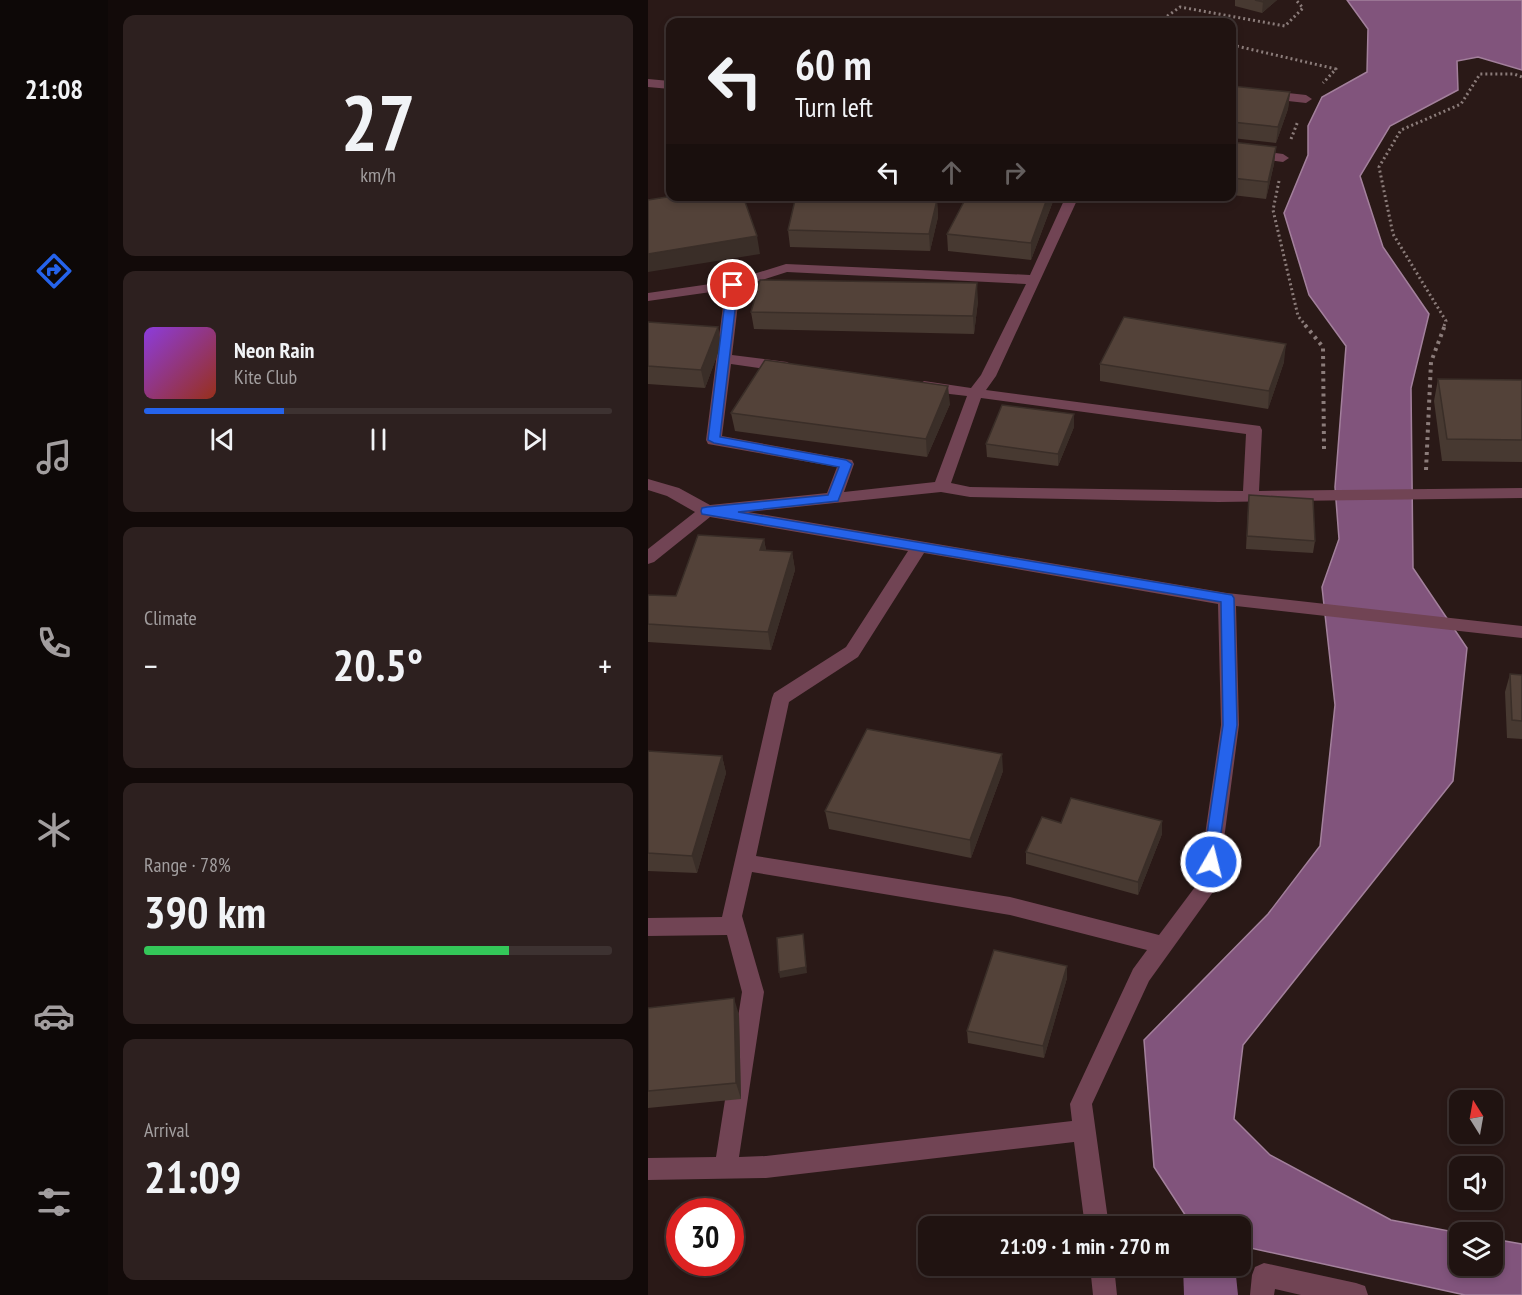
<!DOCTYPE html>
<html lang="en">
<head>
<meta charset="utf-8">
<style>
  body { margin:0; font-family:"PT Sans Narrow",sans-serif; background:#2d201f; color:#f1f3f6; height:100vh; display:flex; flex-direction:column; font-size:22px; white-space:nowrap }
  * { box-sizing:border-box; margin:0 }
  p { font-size:20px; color:#a29e9f }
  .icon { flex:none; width:33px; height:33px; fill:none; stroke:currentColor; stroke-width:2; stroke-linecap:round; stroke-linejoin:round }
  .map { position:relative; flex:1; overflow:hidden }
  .panel { display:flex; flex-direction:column; gap:15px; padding:15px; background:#120a09; width:540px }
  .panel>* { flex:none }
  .hud { position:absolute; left:18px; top:18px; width:570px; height:183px; border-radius:12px; box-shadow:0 3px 9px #0003,0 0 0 2px #3d3231; background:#201311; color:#f1f3f6; overflow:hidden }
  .needle { width:39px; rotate:349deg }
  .fabs { position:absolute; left:801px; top:1090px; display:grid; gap:12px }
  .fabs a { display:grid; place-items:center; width:54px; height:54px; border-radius:12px; background:#201311; box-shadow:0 3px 9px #0003,0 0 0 2px #3d3231; font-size:30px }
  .speed { position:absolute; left:18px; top:1198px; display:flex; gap:12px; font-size:30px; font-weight:700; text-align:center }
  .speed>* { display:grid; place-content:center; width:78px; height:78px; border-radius:50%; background:#201311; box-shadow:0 3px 9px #0003,0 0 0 2px #3d3231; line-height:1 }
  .speed .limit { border:9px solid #d22; background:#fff; color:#111 }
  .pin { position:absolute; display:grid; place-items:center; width:51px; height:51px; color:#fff; margin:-26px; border:3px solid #fff; border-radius:50%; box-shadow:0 2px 6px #0007 }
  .me { position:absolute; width:66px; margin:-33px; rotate:8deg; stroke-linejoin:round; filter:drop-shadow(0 0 4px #0008) }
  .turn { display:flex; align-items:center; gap:21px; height:126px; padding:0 30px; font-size:27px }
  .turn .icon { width:78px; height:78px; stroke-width:2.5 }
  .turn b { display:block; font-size:42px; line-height:51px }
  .lanes { display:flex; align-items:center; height:57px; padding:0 30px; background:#0003; justify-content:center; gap:30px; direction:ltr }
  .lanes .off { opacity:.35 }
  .big { font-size:45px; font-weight:700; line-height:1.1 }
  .panel .widget { flex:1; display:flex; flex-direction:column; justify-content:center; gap:9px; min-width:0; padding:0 21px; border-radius:12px; background:#2d201f }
  .panel .dial { align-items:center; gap:0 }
  .dial b { font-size:78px; line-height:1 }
  .song { display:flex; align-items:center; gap:18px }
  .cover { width:72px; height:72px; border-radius:9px; background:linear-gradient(135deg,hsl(270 70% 55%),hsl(10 70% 35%)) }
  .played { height:6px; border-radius:3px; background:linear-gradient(90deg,#2563eb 30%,#3d3231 30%) }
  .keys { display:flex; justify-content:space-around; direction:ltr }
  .heat { display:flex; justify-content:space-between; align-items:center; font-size:33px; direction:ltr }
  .charge { height:9px; border-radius:4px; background:linear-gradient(90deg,#34c759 78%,#3d3231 0) }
  .trip { position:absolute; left:270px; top:1216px; width:333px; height:60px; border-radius:12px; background:#201311; box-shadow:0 3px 9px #0003,0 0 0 2px #3d3231; font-weight:700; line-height:60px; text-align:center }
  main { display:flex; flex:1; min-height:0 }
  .tabs { display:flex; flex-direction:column; width:108px; justify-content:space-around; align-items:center; background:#0d0807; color:#a29e9f }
  .tabs .icon { width:42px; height:42px }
  .tabs .current { color:#2563eb }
  .tabs b { font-size:27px; color:#f1f3f6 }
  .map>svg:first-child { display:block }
  .water { fill:#81547c; stroke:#a3809c; stroke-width:1.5 }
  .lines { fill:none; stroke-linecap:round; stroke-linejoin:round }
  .canal { fill:#81547c; fill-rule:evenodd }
  .path-far1 { stroke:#8b7c7a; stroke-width:3; stroke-dasharray:2 3; stroke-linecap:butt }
  .path { stroke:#8b7c7a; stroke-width:4; stroke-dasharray:3 4.5; stroke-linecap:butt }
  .minor { fill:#714454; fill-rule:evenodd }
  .wall { fill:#473931 }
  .shaded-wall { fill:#3a2e28 }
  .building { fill:#534239; stroke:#3a2e28; stroke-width:1.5 }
  .route { fill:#2563eb; stroke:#184099; stroke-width:1.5 }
</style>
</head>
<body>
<main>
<nav class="tabs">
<b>21:08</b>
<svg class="icon current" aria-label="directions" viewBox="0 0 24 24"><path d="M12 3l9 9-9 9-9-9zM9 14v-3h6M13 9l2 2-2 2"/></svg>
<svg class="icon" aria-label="music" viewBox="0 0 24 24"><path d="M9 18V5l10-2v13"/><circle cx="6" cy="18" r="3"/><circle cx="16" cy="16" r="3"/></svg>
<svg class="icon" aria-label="phone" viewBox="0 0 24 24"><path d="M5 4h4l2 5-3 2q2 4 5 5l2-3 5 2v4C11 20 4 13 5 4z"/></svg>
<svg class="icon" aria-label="climate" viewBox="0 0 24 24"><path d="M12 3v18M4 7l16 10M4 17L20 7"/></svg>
<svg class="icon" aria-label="car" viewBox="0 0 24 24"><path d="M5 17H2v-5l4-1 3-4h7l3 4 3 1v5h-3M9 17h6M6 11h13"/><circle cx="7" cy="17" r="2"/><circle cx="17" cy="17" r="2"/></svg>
<svg class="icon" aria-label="filters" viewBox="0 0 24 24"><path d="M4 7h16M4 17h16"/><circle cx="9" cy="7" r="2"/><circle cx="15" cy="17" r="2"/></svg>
</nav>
<section class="panel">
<div class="widget dial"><b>27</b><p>km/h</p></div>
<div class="widget">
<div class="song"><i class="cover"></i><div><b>Neon Rain</b><p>Kite Club</p></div></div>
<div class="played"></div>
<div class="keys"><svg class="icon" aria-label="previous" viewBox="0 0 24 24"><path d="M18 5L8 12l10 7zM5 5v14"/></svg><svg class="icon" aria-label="pause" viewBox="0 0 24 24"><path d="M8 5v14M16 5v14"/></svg><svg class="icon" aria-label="next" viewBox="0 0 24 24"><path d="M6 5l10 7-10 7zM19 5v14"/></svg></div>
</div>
<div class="widget"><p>Climate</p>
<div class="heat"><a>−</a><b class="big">20.5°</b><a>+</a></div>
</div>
<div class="widget"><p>Range · 78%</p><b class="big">390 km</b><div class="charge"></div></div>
<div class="widget"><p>Arrival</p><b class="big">21:09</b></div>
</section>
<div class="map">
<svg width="874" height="1295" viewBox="0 0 874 1295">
  <rect width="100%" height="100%" fill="#2a1917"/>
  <path class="water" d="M699,0H874V70L830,57L809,61L810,90L742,126L712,176L735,247L781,314L763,388L765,568L819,648L805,781L595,1045L586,1119L622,1155L743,1220L812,1233V1266H844L845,1239L874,1244V1295H817L593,1246L592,1227H545L506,1167L496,1040L620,914L672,846L687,705L674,587L691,539L687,487L698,346L661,295L636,213L660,155V126L674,97L719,72L720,29Z"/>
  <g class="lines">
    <path class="canal" d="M535,1266H587L590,1295H536Z"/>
    <path class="path-far1" d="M511,22L532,7L637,26L655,8L648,0
      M584,45L688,69L675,83
      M643,139L650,121
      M631,181L625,210L650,316L658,326
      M796,326L798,321L745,234L731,167L753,130L813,104L832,74H866L874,77"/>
    <path class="path" d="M657,325L675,347L676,449
      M778,470L783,362L797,325"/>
    <path class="minor" d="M0,79L22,81V89L0,87Z
      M584,87L658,95L664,99L658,103L584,95Z
      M584,147L635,154L641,158L635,162L584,155Z
      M418,196H431L348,376L338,390L612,426L614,430L611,491L874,488V498L571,502L322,497L293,492L100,512L579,593L874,626V638L588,606L591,725L570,885L501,981L444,1104L461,1227H437L426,1142L118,1178L0,1180V1158L68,1157L94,992L79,935L0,936V918L74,917L124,698L126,693L198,647L260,551L62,517L6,562L0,564V549L47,512L19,496L0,490V479L31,488L62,505L179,493L189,467L60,444L58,440L77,290L0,301V293L83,281L138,264L382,275ZM139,272L378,284L333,375L323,388L276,381L268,386L276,391L319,396L287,482L196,492L206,464L204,460L74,436L83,364L139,372L147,367L139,362L84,355L92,287ZM333,398L598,434L595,491L322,487L303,483ZM276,553L570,604L573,725L550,883L511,935L362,897L108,856L141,702L210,657ZM104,872L362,915L499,950L485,969L422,1104L424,1121L118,1156L91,1157L116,992L94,916Z
      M616,1263L708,1283L717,1286L720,1295H653L627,1289L626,1295H602L604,1275L607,1267Z
      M442,1266H466L469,1295H445Z"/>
  </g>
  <path class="wall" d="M587,0H629L614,13L587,6Z
    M584,86L642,92L640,109L628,143L584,138Z
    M584,142L628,147L626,164L618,199L584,195Z
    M407,196L383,260L300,251L299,234Z
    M165,198L289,200L290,217L282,251L142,247L140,230Z
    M330,301L326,334L106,329L103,312Z
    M0,322L70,327L73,345L57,388L0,384Z
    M636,362L620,409L452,381V364Z
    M790,379L874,380V462L794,461L786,401Z
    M302,404L279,457L87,431L83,413Z
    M426,427L410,466L339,457L338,444Z
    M600,508L667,541L665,553L598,549Z
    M116,539L118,550L144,552L147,570L123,650L0,642V595L28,596Z
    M862,674L874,675V739L859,738L857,692Z
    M0,751L74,756L78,773L49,873L0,871Z
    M355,771L323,858L181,829L177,811Z
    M413,823L514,834L490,895L378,864V852Z
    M419,978L396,1058L320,1043L319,1031Z
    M0,1008L91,1015L93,1099L0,1108Z"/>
  <path class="shaded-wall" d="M617,0H629L614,13L615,2Z
    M642,92L640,109L628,143L630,127Z
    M628,147L626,164L618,199L620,182Z
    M400,196H407L383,260V243Z
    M289,200L290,217L282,251L281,234Z
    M109,236L112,254L0,272V254Z
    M329,283L330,301L326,334L325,316Z
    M70,327L73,345L57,388L53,370Z
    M638,344L636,362L620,409L621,391Z
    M300,386L302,404L279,457L278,439Z
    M426,414V427L410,466V454Z
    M116,539L119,557L112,550Z
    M144,552L147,570L123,650L120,632Z
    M354,754L355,771L323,858L322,840Z
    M74,756L78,773L49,873L44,856Z
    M514,821V834L490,895V882Z
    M155,934L159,973L132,978L131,972Z
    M419,966V978L396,1058L395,1046Z
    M86,998L91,1015L93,1099L88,1083Z"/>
  <path class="building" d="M607,0H617L615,2Z
    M584,86L642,92L630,127L584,122Z
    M584,142L628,147L620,182L584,178Z
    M25,196H95L109,236L0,254V200Z
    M148,196H162V198L289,200L281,234L140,230Z
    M319,196H400L383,243L299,234Z
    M112,280L329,283L325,316L103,312Z
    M476,317L638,344L621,391L452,364Z
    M0,322L70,327L53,370L0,366Z
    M117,360L300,386L278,439L83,413Z
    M790,379L874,380V440L799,439Z
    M354,405L426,414L410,454L338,444Z
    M601,495L665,499L667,541L599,536Z
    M50,535L116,539L112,550L144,552L120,632L0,624V595L28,596Z
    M862,674L874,675V721L864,720Z
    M219,729L354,754L322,840L177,811Z
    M0,751L74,756L44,856L0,853Z
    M423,798L514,821L490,882L378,852L394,817L413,823Z
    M155,934L158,967L131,972L129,938Z
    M346,950L419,966L395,1046L319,1031Z
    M86,998L88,1083L0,1091V1008Z"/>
  <path class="route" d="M85,282L90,285L72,437L198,460L204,464L190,501L90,512L584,595L586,598L589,725L568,867L563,869L558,867L555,862L575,725L573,602L54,514L53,511L54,508L59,507L180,495L191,467L66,443L60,440L79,285Z"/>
</svg>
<div class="fabs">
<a><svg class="needle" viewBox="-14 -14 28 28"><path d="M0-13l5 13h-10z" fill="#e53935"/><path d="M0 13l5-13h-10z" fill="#a29e9f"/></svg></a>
<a><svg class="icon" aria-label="sound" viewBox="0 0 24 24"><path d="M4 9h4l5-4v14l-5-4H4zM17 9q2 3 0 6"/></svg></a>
<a><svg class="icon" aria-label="layers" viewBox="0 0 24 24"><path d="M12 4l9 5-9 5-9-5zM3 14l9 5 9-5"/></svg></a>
</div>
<div class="speed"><div class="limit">30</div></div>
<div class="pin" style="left:85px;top:285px;background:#d93025"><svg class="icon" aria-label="arrive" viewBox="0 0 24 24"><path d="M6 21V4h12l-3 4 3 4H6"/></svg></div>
<svg class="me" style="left:563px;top:862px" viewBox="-20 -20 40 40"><circle r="17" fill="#2563eb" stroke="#fff" stroke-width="3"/><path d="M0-11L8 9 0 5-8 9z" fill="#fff"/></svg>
<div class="trip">21:09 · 1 min · 270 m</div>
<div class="hud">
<div class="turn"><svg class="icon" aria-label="left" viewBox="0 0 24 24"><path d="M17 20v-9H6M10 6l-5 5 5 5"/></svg><div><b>60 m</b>Turn left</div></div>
<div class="lanes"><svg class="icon" aria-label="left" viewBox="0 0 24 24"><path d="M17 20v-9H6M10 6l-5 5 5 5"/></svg><svg class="icon off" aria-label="ahead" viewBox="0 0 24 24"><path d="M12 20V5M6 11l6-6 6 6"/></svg><svg class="icon off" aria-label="right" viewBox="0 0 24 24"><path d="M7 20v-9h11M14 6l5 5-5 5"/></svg></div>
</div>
</div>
</main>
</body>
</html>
